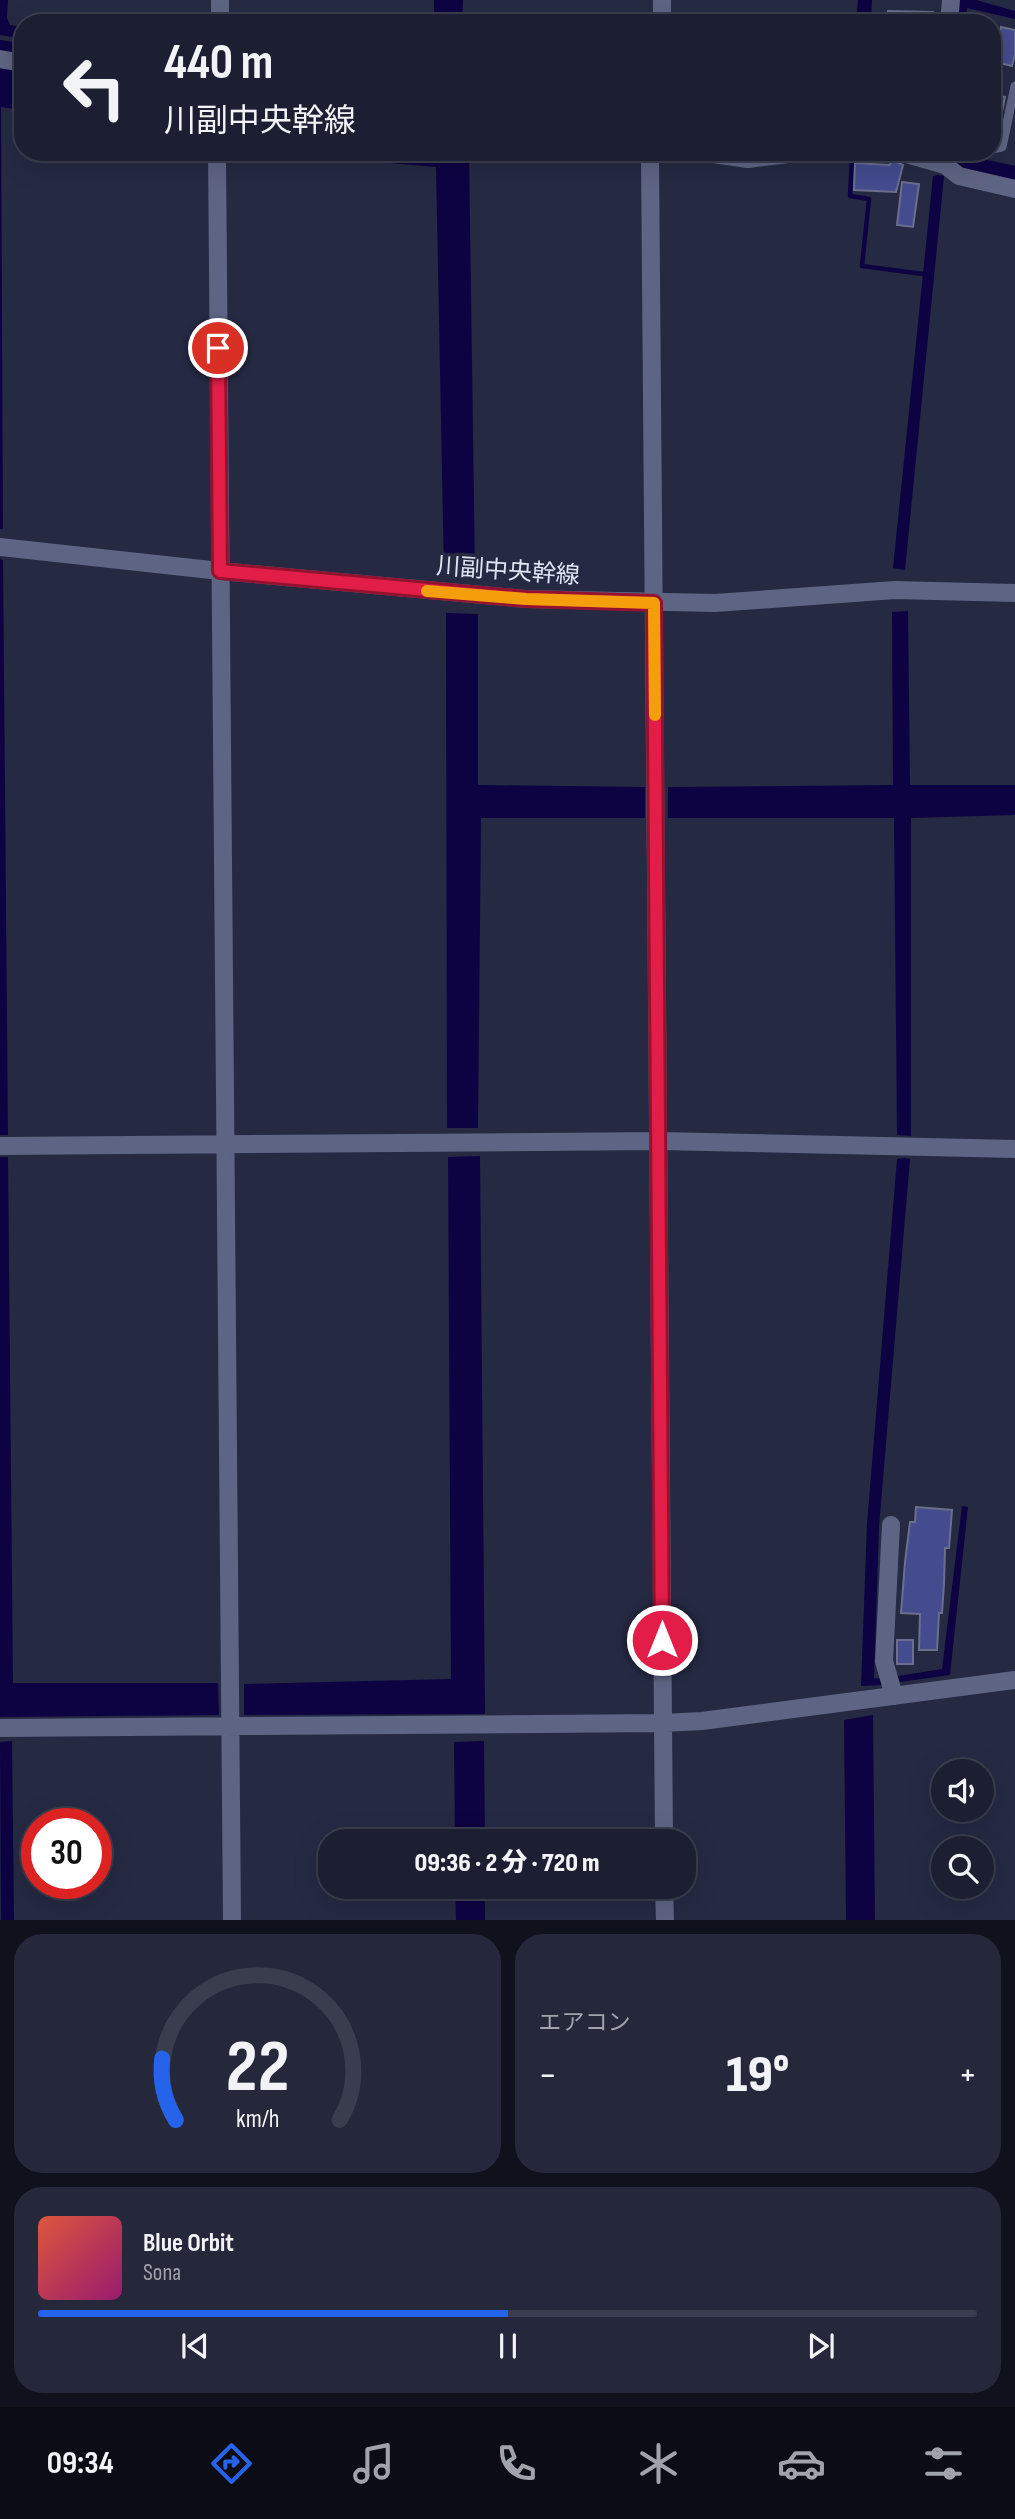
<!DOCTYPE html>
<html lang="ja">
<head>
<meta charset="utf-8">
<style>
  body { margin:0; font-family:"Sofia Sans Condensed","Noto Sans JP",sans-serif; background:#25273a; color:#f1f3f6; height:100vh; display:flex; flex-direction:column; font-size:26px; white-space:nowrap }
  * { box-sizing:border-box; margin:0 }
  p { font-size:23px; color:#a0a2ac }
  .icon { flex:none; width:38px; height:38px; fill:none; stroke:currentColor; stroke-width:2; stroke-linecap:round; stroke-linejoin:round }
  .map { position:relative; height:1920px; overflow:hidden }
  .side { display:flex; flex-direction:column; gap:14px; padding:14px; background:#0f111c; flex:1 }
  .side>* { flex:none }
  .top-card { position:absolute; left:14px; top:14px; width:987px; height:147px; border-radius:28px; box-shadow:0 7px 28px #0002,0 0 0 2px #3a3d4d; background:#1c1f32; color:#f1f3f6; overflow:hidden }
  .controls { position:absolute; left:931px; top:1759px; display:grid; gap:14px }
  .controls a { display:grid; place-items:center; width:63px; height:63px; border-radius:50%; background:#1c1f32; box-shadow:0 7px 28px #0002,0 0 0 2px #3a3d4d; font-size:35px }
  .speed { position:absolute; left:21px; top:1808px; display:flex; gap:14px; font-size:35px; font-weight:700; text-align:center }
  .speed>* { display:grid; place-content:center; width:91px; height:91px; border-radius:50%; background:#1c1f32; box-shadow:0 7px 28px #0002,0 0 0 2px #3a3d4d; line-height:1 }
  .speed .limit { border:10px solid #d22; background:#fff; color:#111 }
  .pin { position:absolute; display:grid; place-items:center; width:60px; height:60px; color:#fff; margin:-30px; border:4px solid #fff; border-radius:50%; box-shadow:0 2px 7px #0007 }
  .me { position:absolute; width:77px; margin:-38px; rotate:0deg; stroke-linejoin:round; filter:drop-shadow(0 0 5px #0008) }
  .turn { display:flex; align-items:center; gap:24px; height:147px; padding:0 35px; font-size:32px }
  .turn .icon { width:91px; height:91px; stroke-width:2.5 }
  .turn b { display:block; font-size:49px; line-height:60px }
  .big { font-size:52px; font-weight:800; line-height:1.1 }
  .side .tile { flex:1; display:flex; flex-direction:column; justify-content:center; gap:10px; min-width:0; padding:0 24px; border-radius:28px; background:#25273a }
  .side .dial { align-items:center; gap:0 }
  .dial svg { height:182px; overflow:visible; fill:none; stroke:#3a3d4d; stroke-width:7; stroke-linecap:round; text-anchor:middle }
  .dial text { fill:#f1f3f6; stroke:none }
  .song { display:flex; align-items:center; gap:21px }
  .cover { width:84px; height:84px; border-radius:10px; background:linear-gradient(135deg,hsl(10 70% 55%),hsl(320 70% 35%)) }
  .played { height:7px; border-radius:4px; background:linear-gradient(90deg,#2563eb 50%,#3a3d4d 50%) }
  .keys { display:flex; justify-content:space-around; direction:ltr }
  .heat { display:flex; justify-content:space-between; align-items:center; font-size:38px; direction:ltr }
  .side .tiles { flex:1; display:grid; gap:14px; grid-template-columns:1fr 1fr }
  .tile:last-child { grid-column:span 2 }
  .trip { position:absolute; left:318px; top:1829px; width:378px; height:70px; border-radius:28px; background:#1c1f32; box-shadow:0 7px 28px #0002,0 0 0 2px #3a3d4d; font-weight:800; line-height:70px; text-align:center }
  .tab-bar { display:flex; height:112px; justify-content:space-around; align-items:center; background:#0b0c14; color:#a0a2ac }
  .tab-bar .icon { width:49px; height:49px }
  .tab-bar .current { color:#2563eb }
  .tab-bar b { font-size:32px; color:#f1f3f6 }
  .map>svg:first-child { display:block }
  .water { fill:#0d0343 }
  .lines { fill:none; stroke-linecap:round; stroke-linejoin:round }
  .stream { stroke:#0d0343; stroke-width:4.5 }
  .canal { stroke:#0d0343; stroke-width:16 }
  .building { fill:#444c8f; stroke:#6a6f8d; stroke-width:2 }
  .service { stroke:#5e6483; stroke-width:9 }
  .minor { stroke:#5e6483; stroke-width:18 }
  .tertiary { stroke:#5e6483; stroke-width:18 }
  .route-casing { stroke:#92132f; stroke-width:18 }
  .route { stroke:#e11d48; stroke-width:12 }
  .slow { stroke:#f59e0b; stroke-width:12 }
  .labels { text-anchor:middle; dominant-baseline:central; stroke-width:7; stroke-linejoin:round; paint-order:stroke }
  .street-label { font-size:24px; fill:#dfe3f3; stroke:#252942 }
</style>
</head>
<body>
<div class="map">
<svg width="1015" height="1921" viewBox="0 0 1015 1921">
  <rect width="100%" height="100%" fill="#252942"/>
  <path class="water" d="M0,0H8L7,18L10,25L23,27V39L0,35Z
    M434,0H463L462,23H434Z
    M858,0H872L871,23H856Z
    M959,0H976L1015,11V19L967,8L965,23H956Z
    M0,66L23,71V110L1,107L3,529H0Z
    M288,152H469L475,573H444L436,167L331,158Z
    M938,175L944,176L905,570L893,568L933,176Z
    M0,559L3,560L8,1135H0Z
    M908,611L910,785H1015V815L911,818V1136L897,1135L894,818H668V787L893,785L892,612Z
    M446,613L478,614V785L645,787V818H481L478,1128H447Z
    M480,1156L485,1714L244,1715V1684L451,1679L448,1157Z
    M0,1157H8L13,1683H218L219,1715L0,1717Z
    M904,1158L910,1159L879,1527L874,1678L884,1679V1685L861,1686L867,1524L897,1159Z
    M962,1506L968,1507L950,1675L900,1682L898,1676L942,1669Z
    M873,1715L875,1920H846L844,1720Z
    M12,1741L14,1920H1L0,1742Z
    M484,1741L485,1841H455L454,1742Z
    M455,1887H485V1920H456Z"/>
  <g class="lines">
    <path class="stream" d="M852,158L850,196L869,199L862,266L923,274"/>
    <path class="canal" d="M0,48L23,52
      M958,162L1015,174"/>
  </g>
  <path class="building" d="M888,11L933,12V23H887Z
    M1001,27L1015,30V54L1012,66L992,61V42L997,43Z
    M992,94L1005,97L998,132H992Z
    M891,159L903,165L896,192L854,190L855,163L890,165Z
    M902,182L919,184L913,227L897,225Z
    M916,1507L952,1510L949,1548H945L944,1584L942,1613H939L937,1650H919L920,1614L901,1613L905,1562L910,1522H915Z
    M897,1640H913V1664H897Z"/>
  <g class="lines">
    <path class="service" d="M992,149L1002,147L1015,86
      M945,165L952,153L956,152"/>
    <path class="minor" d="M220,23V0
      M662,23V0
      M949,23L951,0
      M0,59L23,63
      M217,152L232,1921
      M653,152L650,159L664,1841
      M699,152L748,159L805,152
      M900,152L945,165L959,176L1015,189
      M0,1146L660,1141L1015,1149
      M891,1525L884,1661L894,1696
      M0,1728L662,1723L702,1721L1015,1680
      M664,1886L665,1921"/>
    <path class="tertiary" d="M0,547L220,571L526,599L715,603L895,590L1015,593"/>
  </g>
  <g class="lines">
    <g class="route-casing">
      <path id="route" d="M218,348L220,571L526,599L654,603L662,1640"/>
    </g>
    <use href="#route" class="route"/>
    <path class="slow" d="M427,591L526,599L654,603L655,715"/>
  </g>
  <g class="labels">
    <g class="street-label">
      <text transform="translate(508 571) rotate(4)">川副中央幹線</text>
    </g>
  </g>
</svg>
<div class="controls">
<a><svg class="icon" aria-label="sound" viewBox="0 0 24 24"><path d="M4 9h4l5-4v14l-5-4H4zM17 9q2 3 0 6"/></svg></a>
<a><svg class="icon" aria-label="search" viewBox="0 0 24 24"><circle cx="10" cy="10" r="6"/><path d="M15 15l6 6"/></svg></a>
</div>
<div class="speed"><div class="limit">30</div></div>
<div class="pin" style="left:218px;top:348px;background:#d93025"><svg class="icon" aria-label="arrive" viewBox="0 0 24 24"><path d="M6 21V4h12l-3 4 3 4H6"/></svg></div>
<svg class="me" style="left:662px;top:1640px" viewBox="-20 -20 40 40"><circle r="17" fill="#e11d48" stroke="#fff" stroke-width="3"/><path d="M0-11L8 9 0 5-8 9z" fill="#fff"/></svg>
<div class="trip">09:36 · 2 分 · 720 m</div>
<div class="top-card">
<div class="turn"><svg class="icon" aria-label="left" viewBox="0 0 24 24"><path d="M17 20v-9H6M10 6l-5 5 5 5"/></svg><div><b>440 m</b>川副中央幹線</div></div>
</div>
</div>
<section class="side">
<div class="tiles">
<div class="tile dial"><svg viewBox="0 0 100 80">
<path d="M14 69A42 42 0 1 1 86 69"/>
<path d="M14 69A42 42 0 0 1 8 42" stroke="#2563eb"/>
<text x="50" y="56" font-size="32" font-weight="700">22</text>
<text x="50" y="72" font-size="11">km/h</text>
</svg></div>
<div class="tile"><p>エアコン</p>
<div class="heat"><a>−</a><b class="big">19°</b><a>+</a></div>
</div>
<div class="tile">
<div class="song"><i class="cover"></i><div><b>Blue Orbit</b><p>Sona</p></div></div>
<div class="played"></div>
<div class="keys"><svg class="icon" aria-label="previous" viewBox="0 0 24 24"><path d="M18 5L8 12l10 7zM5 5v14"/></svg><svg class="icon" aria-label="pause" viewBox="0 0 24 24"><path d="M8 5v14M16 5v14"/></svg><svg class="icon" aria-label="next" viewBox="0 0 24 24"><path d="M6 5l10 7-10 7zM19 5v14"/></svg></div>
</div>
</div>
</section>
<nav class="tab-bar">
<b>09:34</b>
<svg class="icon current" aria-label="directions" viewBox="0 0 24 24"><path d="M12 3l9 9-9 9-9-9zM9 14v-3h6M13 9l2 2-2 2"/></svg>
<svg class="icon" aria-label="music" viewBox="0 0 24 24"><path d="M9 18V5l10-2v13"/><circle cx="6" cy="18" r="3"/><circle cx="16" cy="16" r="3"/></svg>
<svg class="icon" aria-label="phone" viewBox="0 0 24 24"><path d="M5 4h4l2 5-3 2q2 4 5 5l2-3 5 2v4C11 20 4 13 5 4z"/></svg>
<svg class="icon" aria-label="climate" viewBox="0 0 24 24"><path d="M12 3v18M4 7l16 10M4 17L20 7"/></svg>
<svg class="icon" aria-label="car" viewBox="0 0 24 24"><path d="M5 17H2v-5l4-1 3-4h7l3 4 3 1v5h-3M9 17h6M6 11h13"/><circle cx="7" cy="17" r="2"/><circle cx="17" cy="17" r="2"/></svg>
<svg class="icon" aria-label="filters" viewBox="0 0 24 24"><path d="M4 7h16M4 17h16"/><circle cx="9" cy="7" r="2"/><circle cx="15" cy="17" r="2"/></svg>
</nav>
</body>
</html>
